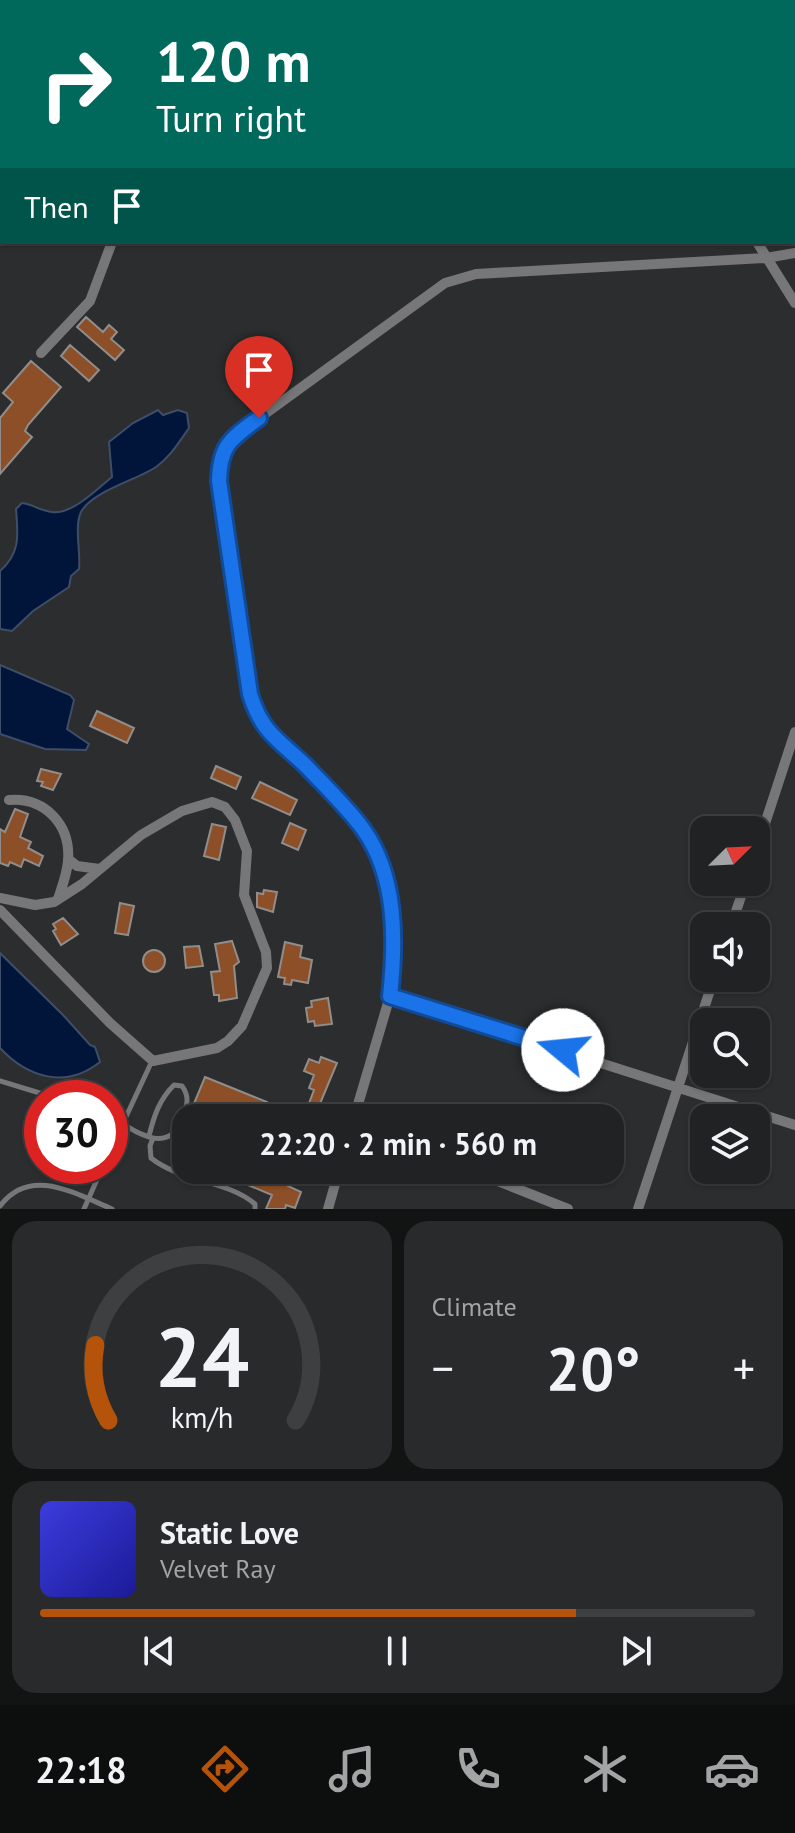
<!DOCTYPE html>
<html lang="en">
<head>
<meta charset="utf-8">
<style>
  body { margin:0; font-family:"PT Sans",sans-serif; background:#282a2b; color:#f1f3f6; height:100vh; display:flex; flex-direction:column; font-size:30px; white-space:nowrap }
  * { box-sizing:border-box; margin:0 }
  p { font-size:26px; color:#a2a4a6 }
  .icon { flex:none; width:44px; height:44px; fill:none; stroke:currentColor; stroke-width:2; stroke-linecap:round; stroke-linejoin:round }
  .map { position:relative; height:1209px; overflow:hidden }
  .side { display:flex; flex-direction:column; gap:12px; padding:12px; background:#121313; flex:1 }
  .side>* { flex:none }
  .top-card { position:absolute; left:0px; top:0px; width:796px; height:244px; box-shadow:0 2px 6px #0004,0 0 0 2px #3d3f41; background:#00695c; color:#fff; overflow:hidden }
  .needle { width:52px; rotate:66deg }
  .fabs { position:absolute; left:690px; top:816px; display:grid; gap:16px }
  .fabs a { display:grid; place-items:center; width:80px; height:80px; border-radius:16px; background:#202223; box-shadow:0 2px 6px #0004,0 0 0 2px #3d3f41; font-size:40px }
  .speed { position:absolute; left:24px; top:1080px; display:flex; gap:16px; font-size:40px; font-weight:700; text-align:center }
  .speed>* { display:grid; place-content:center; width:104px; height:104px; border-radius:50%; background:#202223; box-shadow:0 2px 6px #0004,0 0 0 2px #3d3f41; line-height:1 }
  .speed .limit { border:12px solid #d22; background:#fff; color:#111 }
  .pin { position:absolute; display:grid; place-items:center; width:68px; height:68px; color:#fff; margin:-82px -34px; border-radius:50% 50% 50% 0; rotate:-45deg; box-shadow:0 0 8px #0007 }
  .pin .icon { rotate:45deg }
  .me { position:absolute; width:88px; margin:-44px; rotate:287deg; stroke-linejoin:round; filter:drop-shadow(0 0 6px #0008) }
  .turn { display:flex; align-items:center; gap:28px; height:168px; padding:0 24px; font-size:36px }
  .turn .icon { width:104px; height:104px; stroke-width:2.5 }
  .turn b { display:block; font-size:56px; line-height:68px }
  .then { display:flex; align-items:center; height:76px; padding:0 24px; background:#0003; gap:16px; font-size:30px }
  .big { font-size:60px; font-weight:700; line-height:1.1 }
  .side .card { flex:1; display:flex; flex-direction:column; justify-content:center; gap:12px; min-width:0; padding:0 28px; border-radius:24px; background:#282a2b }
  .side .dial { align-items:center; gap:0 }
  .dial svg { height:208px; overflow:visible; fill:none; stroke:#3d3f41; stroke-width:7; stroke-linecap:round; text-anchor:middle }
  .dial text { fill:#f1f3f6; stroke:none }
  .song { display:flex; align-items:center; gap:24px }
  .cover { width:96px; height:96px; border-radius:12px; background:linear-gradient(135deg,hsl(240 70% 55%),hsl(240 70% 35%)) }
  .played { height:8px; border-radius:4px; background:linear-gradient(90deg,#b45309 75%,#3d3f41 75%) }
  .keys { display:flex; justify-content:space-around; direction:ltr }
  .heat { display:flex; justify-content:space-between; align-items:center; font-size:44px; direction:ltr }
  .side .tiles { flex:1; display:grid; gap:12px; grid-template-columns:1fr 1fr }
  .card:last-child { grid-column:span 2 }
  .trip { position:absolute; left:172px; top:1104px; width:452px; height:80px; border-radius:24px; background:#202223; box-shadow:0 2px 6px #0004,0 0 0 2px #3d3f41; font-weight:700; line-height:80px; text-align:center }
  .menu { display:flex; height:128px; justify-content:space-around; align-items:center; background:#0d0e0e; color:#a2a4a6 }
  .menu .icon { width:56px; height:56px }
  .menu .current { color:#b45309 }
  .menu b { font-size:36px; color:#f1f3f6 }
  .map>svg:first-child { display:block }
  .water { fill:#001539; stroke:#3f4e68; stroke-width:2 }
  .building { fill:#8d4f27; stroke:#908d8b; stroke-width:2 }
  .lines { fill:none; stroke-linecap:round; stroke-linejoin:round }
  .lane { stroke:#777779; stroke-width:5 }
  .street { stroke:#777779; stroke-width:10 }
  .primary { stroke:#c1c2c5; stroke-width:16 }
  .highway { stroke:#dee0e3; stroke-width:20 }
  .route-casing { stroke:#114b97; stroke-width:20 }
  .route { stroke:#1a73e8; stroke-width:14 }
</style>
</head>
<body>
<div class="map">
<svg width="795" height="1209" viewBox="0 0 795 1209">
  <rect width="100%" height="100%" fill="#2b2d2f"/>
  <path class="water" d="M158,410L163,415L178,410L187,413L189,428C179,442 170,457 156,467C137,480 92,491 81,512C74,527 81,552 79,569L71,576L69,587L33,611L12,631L0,629V571C21,553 18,534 16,509L22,503C32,504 41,511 52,512C72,515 97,489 112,477L109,442L133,423Z
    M0,665L70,695L74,700L67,729L89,744L86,750L45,749L0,734Z
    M0,953L64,1016L90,1045L95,1047L100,1062C66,1089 28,1078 0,1048Z"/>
  <path class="building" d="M86,317L103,332L109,325L117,332L111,339L124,350L115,360L77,327Z
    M70,345L99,370L89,381L61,356Z
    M31,361L61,387L28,425L25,431L32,437L0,474V418L13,402L3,393Z
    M97,711L134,728L127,743L90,726Z
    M216,766L241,777L236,789L211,778Z
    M41,769L61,774L53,790L41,786L43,782L37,781Z
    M260,782L297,800L290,815L252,798Z
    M15,809L28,814L20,837L31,842L28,848L43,856L39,866L24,859L21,867L10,862L8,866L0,863V829L5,832Z
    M290,823L306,830L298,850L282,843Z
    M212,824L226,827L219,860L204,856Z
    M264,890L277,892L273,912L257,907V893L263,894Z
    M120,903L134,906L128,935L115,933Z
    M63,918L78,934L61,945L53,931L56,929L53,924Z
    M232,941L239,962L234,966L237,998L219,1001V995H214L211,972L220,971L215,944Z
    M285,942L302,946L300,957L312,960L308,983L292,980L291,985L284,984L285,978L278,977Z
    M199,946L203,966L186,968L184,947Z
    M143 961a11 11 0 1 1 22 0a11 11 0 1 1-22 0Z
    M328,998L332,1024L315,1026L314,1021L308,1022L306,1008L312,1007L311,1001Z
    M321,1057L337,1063L314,1118L305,1114L314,1090L309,1088L314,1075L304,1071L309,1059L319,1063Z
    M205,1077L267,1102L260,1118H188Z
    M212,1170H294L288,1186L301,1192L295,1208L286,1205L285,1209H266L272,1195Z"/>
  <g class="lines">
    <path class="lane" d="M0,1081L56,1098
      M110,1116C136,1132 169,1157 183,1117C187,1105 190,1097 182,1086L174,1085C159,1100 154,1116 149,1136
      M153,1138L150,1146L151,1158C181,1182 227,1180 255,1204V1209
      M110,1151L152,1061
      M0,1206C30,1166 74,1193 112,1209
      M84,1209L103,1166"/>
    <path class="street" d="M526,0L527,2
      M614,0L617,2
      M84,2L85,0
      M406,2L411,0
      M0,201L2,196
      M757,242L795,303
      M41,353L90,301L112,242
      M9,800C45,797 71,825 68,861C67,874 62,887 58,899
      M756,851L795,732
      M68,859L77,866L100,869
      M0,898L35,905L54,902L82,884L141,835L182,811L212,802L225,807L235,820L247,851L244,895L266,952L267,968L242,1026L228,1041L217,1048L153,1061L110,1023L0,910
      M731,926L746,882
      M390,996L795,1125
      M354,1118L390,996L394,952L391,901L381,864L364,830L304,765L258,721L250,694L219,481L220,456L236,435L445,283L476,274L766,258L795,253
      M470,1170L568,1209
      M328,1209L339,1170
      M638,1209L714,978"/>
    <path class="primary" d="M10,2L11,0
      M50,2L51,0
      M0,27L2,22
      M0,120L2,116"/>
    <path class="highway" d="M0,85H2"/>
  </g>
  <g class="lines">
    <g class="route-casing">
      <path id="route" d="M259,418C231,439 220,444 219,481L250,694C262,733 278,739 305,765C324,785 347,807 363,829C397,876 396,941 390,996L563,1050"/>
    </g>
    <use href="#route" class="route"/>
  </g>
</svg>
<div class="fabs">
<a><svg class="needle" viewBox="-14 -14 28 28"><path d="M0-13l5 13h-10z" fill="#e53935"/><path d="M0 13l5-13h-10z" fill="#a2a4a6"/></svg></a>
<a><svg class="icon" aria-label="sound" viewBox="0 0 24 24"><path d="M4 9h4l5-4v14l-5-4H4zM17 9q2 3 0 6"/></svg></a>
<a><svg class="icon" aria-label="search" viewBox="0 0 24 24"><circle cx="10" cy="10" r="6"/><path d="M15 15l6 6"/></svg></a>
<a><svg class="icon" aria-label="layers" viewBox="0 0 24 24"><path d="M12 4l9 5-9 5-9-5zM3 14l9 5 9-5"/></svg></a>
</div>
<div class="speed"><div class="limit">30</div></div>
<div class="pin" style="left:259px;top:418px;background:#d93025"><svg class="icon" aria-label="arrive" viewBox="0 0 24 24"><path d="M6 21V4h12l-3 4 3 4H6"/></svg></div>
<svg class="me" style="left:563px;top:1050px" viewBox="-20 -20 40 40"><circle r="19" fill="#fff"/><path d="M0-13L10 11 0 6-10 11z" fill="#1a73e8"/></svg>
<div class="trip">22:20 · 2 min · 560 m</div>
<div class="top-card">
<div class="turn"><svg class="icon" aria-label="right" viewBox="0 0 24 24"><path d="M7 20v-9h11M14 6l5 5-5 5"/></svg><div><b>120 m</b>Turn right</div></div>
<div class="then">Then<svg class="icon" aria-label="arrive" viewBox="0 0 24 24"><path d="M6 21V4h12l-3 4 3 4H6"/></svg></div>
</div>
</div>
<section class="side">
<div class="tiles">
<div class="card dial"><svg viewBox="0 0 100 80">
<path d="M14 69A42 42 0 1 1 86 69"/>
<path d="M14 69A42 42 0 0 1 9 40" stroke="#b45309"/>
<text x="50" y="56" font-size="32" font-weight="700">24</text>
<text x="50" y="72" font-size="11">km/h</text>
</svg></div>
<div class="card"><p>Climate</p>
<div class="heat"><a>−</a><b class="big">20°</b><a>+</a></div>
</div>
<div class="card">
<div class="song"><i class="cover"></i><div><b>Static Love</b><p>Velvet Ray</p></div></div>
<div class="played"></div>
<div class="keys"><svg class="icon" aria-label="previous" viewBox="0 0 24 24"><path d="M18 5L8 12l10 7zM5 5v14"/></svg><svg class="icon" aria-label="pause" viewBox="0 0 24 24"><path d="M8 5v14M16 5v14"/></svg><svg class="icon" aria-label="next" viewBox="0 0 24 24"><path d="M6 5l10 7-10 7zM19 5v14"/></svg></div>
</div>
</div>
</section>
<nav class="menu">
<b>22:18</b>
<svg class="icon current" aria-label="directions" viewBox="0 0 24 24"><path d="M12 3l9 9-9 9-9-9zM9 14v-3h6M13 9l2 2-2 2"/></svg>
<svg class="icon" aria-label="music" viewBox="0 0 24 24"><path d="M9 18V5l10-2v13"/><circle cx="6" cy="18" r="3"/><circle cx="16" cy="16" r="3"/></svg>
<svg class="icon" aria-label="phone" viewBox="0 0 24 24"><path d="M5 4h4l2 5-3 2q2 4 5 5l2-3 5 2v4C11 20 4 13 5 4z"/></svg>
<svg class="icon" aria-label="climate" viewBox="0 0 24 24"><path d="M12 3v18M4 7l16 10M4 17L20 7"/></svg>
<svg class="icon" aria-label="car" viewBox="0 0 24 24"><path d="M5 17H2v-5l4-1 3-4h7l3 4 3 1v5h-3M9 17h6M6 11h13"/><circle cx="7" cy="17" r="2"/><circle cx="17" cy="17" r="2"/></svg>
</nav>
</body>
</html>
